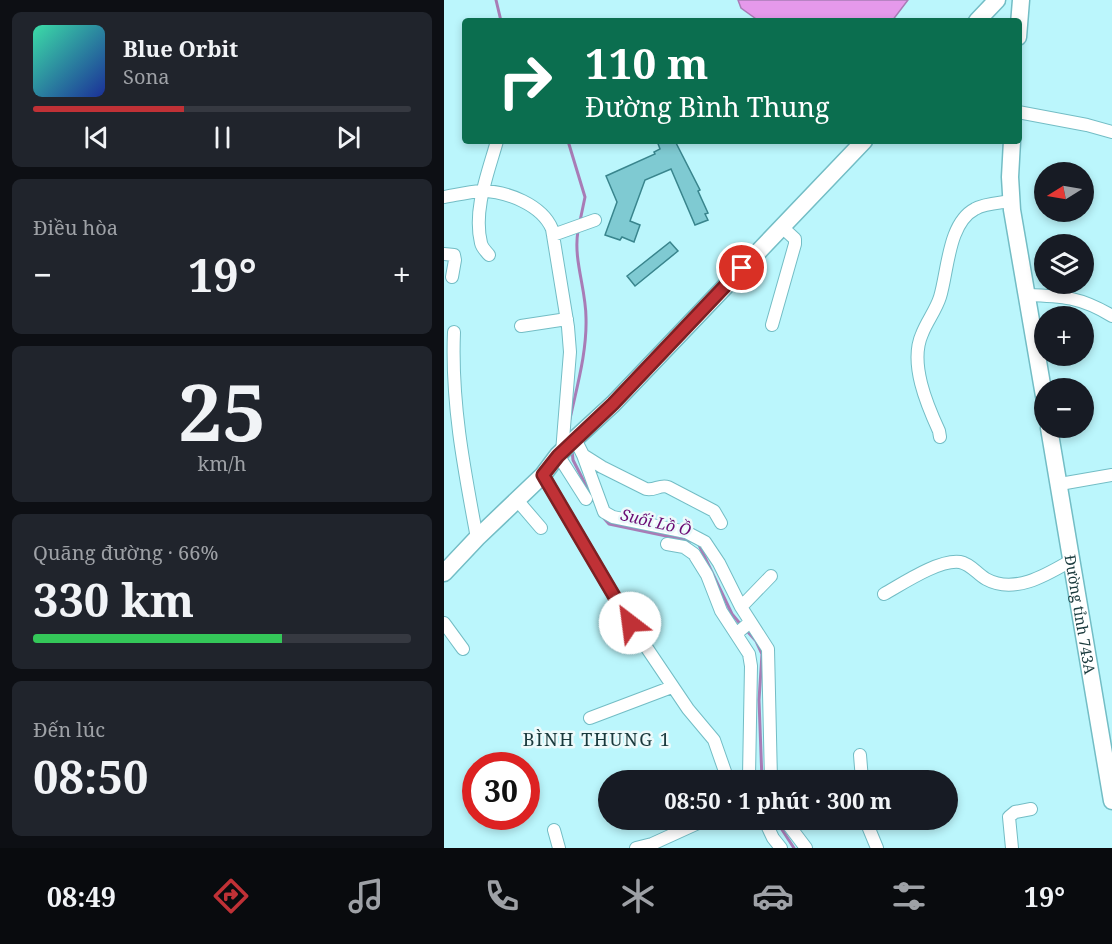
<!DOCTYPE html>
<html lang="vi">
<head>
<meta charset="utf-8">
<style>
  body { margin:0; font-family:"Noto Serif",serif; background:#20242c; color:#f1f3f6; height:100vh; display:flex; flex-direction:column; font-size:22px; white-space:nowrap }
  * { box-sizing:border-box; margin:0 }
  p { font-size:20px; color:#9ea1a6 }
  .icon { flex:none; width:33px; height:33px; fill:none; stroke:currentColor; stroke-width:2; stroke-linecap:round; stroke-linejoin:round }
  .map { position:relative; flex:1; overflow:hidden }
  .sheet { display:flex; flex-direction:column; gap:12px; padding:12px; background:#0d0f14; width:444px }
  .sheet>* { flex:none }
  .top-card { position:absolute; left:18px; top:18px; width:560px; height:126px; border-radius:6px; box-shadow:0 3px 9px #0003; background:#0b6e4f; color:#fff; overflow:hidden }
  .needle { width:39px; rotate:259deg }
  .buttons { position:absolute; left:590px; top:162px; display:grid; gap:12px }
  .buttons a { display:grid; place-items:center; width:60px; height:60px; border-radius:50%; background:#171b24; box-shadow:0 3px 9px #0003; font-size:30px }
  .speed { position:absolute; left:18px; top:752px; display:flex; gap:12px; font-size:30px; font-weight:700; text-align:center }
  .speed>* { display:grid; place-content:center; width:78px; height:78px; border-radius:50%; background:#171b24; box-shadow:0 3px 9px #0003; line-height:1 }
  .speed .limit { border:9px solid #d22; background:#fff; color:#111 }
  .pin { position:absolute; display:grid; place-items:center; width:51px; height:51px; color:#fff; margin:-26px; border:3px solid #fff; border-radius:50%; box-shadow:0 2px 6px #0007 }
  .me { position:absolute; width:66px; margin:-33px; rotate:330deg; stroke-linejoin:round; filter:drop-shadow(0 0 4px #0008) }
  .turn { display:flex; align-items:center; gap:21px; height:126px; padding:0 24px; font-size:27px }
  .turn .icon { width:78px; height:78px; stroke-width:2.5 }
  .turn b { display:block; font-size:42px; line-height:51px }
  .big { font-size:45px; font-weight:700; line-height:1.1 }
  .sheet .widget { flex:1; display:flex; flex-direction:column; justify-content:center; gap:9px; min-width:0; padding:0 21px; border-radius:9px; background:#20242c }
  .sheet .dial { align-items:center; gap:0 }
  .dial b { font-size:78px; line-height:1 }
  .song { display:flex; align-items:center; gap:18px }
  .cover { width:72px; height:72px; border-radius:9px; background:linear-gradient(135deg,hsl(160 70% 55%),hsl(230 70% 35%)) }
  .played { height:6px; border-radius:3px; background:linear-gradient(90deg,#c03136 40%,#363941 40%) }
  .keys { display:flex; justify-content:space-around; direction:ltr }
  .heat { display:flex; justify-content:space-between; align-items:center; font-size:33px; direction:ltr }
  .charge { height:9px; border-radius:4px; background:linear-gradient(90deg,#34c759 66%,#363941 0) }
  .trip { position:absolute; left:154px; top:770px; width:360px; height:60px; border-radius:30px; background:#171b24; box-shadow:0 3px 9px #0003; font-weight:700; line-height:60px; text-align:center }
  .dock { display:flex; height:96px; justify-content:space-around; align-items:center; background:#090b0e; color:#9ea1a6 }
  .dock .icon { width:42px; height:42px }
  .dock .current { color:#c03136 }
  .dock b { font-size:27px; color:#f1f3f6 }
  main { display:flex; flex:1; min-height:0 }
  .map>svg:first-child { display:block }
  .water { fill:#e599eb; stroke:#a87cb6; stroke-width:1.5 }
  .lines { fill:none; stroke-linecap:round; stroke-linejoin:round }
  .stream { stroke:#a87cb6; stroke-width:3 }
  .building { fill:#7fcad2; stroke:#39858d; stroke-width:1.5 }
  .street-casing { stroke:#73bdc5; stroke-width:14 }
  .secondary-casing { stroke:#73bdc5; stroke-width:19 }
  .street { stroke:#fff; stroke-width:12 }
  .secondary { stroke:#fff; stroke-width:16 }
  .route-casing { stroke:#7d2023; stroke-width:15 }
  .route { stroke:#c03136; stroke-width:10 }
  .labels { text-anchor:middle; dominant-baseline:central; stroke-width:5; stroke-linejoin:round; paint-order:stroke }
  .street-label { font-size:15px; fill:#19393c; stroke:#ecfafb }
  .water-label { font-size:16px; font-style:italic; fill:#6a0a73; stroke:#ecfafb }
  .quarter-label { font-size:18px; letter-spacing:1.5px; fill:#19393c; stroke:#ecfafb }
</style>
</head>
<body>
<main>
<section class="sheet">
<div class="widget">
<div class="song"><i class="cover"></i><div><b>Blue Orbit</b><p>Sona</p></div></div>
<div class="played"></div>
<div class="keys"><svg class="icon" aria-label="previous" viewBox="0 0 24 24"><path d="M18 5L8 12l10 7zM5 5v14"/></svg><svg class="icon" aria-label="pause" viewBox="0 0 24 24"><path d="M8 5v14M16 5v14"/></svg><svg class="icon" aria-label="next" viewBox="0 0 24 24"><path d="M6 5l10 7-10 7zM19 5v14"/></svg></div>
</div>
<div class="widget"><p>Điều hòa</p>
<div class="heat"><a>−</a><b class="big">19°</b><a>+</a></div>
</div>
<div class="widget dial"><b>25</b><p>km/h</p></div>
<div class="widget"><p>Quãng đường · 66%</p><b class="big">330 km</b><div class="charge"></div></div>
<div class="widget"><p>Đến lúc</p><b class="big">08:50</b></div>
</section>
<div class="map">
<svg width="668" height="848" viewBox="0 0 668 848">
  <rect width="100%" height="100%" fill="#bbf6fc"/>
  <path class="water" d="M294,0H464L448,21H315L297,8Z"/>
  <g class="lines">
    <path class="stream" d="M52,0L57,21
      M124,141L141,197L136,221
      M126,419C133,386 143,352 142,318C142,289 129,259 134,231
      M128,450L129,460L150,501
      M157,515L165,524L246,541
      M255,545L288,614L298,626
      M303,631L312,641L318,654L315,700L318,780
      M331,819L350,848"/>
  </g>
  <path class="building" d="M213,141H231L256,190L254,191L264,213L261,214L264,220L251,225L227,169L201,180L186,221L196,225L190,242L178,237L176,240L161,235L173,202L162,176L211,154L210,152L216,149Z
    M226,242L234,251L191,286L183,276Z"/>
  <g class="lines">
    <g class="street-casing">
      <path id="street" d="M574,112L643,125L668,132
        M0,197C12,195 25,192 37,191C63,191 98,205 108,229L124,327L126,352L118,452
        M109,235L151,220
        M0,254L10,255L11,260L8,277
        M45,255C42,251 38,248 37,243C29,210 44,173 53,141
        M583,295C618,296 637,297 668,316
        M328,325L351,244V239L338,227
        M77,326L123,319
        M10,332C7,402 20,469 33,538
        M496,437L495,431C483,405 465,363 478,334C483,321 492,310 496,297C504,271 504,223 531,209C541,203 556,203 567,201
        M131,439L139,455L158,467L202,489C211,491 216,484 224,487L270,511L277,523
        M114,455L142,499
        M139,455L160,512L169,517L242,532L261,542L275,563L297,607L324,649L327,780
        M99,475L186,623L244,709L270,740L284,780
        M616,484L668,475
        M73,500L97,528
        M223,544L240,547L250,554L263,575L277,611L292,634L305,623
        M440,594C458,584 495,559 516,562C527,564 533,574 542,579C571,595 604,574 628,560
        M297,607L327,576
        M0,623L19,649
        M292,634L305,654L307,666L305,776L297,780
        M146,718L228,687
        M416,755L418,780
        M320,819L329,838L337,848
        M340,819L362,848
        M421,819L433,848
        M110,830L115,848
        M192,848L208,844L263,819
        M568,848L565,817L571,812L587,809"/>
    </g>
    <g class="secondary-casing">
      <g id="secondary">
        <path d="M533,21L553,0"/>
        <path d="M574,37L577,0"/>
        <path d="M568,141L566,177L568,210L600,396"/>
        <path id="s1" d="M605,428L668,801"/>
        <path d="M0,573L33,538L99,475L114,455L131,439L169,404L420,141"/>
      </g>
    </g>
    <use href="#street" class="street"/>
    <use href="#secondary" class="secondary"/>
  </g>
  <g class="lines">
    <g class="route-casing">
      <path id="route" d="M186,623L99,475L114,456L169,404L298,268"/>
    </g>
    <use href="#route" class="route"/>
  </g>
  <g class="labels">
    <g class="street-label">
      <text stroke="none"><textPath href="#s1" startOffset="189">Đường tỉnh 743A</textPath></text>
    </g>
    <g class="water-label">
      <text transform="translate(212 522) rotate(13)">Suối Lồ Ồ</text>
    </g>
    <g class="quarter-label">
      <text x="153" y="739">BÌNH THUNG 1</text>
    </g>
  </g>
</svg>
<div class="buttons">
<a><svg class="needle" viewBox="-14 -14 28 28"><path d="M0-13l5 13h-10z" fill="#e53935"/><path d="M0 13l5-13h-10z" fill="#9ea1a6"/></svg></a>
<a><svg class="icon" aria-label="layers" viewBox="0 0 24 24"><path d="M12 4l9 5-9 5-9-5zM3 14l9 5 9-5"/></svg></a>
<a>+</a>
<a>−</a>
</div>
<div class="speed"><div class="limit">30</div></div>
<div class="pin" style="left:298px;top:268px;background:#d93025"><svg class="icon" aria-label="arrive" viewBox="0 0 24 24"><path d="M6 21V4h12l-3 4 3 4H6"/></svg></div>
<svg class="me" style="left:186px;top:623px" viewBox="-20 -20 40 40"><circle r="19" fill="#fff"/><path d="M0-13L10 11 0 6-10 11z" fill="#c03136"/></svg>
<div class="trip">08:50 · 1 phút · 300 m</div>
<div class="top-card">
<div class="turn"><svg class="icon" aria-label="right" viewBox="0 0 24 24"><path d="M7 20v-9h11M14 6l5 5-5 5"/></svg><div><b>110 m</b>Đường Bình Thung</div></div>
</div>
</div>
</main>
<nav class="dock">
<b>08:49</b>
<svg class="icon current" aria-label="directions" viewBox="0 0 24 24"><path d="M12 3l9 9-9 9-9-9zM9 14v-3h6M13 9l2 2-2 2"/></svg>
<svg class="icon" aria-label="music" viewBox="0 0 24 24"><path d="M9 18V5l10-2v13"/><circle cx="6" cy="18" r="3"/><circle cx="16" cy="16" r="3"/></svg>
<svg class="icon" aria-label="phone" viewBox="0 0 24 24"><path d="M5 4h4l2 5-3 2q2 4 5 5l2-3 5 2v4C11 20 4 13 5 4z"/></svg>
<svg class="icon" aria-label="climate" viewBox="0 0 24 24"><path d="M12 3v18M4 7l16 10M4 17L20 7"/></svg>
<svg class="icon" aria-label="car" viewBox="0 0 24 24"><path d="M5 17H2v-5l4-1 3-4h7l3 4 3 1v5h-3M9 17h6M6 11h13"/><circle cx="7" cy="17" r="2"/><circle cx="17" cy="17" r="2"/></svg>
<svg class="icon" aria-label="filters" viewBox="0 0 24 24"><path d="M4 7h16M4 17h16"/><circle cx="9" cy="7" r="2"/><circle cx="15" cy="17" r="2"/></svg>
<b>19°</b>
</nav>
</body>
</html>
